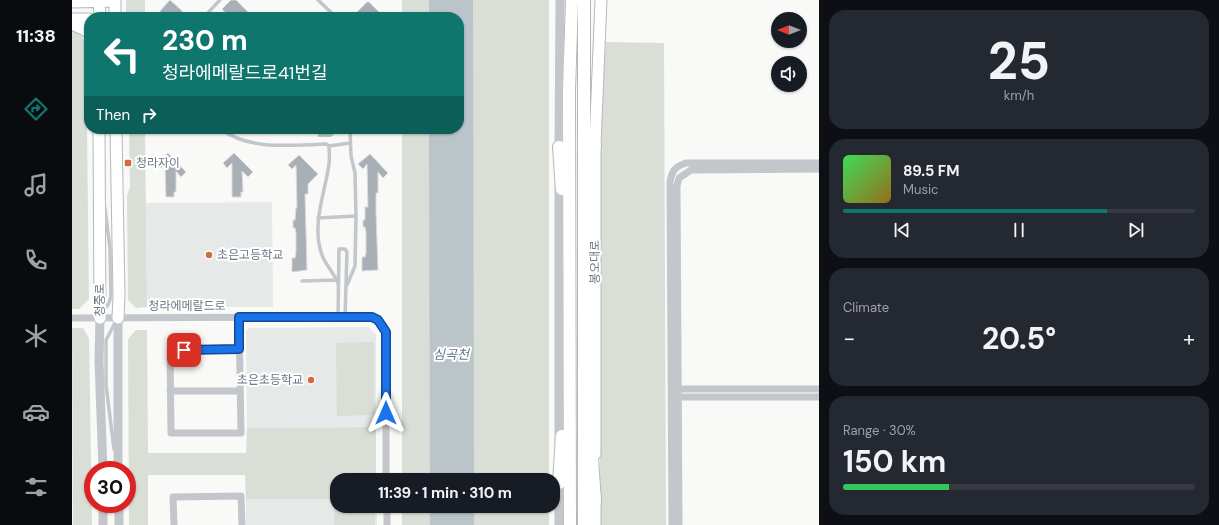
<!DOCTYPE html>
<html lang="en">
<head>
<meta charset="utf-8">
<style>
  body { margin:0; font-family:"DM Sans","Noto Sans KR",sans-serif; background:#242831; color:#f1f3f6; height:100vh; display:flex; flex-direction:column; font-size:15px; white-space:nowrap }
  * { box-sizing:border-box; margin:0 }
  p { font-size:13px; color:#9ea1a6 }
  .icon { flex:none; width:22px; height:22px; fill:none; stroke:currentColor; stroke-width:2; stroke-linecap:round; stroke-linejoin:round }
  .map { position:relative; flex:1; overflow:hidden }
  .side { display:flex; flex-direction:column; gap:10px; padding:10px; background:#0d0f14; width:400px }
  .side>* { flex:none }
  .guide { position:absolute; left:12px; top:12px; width:380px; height:122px; border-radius:16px; box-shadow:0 1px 3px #0004; background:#0f766e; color:#fff; overflow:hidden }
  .needle { width:26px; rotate:270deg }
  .buttons { position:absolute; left:699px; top:12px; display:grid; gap:8px }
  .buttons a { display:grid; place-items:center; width:36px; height:36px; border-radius:50%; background:#171b24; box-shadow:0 1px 3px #0004; font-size:20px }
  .speed { position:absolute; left:12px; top:461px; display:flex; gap:8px; font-size:20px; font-weight:700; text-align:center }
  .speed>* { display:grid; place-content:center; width:52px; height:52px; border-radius:50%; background:#171b24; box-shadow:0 1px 3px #0004; line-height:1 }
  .speed .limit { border:6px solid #d22; background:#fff; color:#111 }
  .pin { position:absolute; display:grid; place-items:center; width:34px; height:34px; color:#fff; margin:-17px; border-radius:8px; box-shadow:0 2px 6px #0006 }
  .me { position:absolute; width:44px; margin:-22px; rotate:0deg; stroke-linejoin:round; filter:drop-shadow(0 0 3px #0008) }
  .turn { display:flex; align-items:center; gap:14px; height:84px; padding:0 12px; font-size:18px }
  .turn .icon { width:52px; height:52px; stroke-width:2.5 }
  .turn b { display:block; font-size:28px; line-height:34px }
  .then { display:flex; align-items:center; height:38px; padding:0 12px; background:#0003; gap:8px; font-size:15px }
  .big { font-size:30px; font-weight:700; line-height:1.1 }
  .side .tile { flex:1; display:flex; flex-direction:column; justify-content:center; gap:6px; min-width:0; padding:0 14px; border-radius:16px; background:#242831 }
  .side .dial { align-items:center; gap:0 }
  .dial b { font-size:52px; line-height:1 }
  .song { display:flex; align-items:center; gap:12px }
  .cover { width:48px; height:48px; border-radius:6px; background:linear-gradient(135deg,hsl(130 70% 55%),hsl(40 70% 35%)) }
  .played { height:4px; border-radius:2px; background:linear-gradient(90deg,#0f766e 75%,#363941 75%) }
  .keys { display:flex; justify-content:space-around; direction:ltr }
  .heat { display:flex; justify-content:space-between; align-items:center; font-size:22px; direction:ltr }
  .charge { height:6px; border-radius:3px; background:linear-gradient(90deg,#34c759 30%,#363941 0) }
  .trip { position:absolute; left:258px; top:473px; width:230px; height:40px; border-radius:16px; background:#171b24; box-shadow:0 1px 3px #0004; font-weight:700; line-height:40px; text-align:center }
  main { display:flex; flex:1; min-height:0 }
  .tab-bar { display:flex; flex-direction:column; width:72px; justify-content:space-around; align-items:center; background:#090b0e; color:#9ea1a6 }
  .tab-bar .icon { width:28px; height:28px }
  .tab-bar .on { color:#0f766e }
  .tab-bar b { font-size:18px; color:#f1f3f6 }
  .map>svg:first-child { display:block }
  .built { fill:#e7e8e8 }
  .green { fill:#d9ded7 }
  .water { fill:#bbc4c9 }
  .building { fill:#a9afb6; stroke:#dbdbda }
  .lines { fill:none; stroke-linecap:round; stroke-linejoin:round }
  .secondary-casing { stroke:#b4b8bd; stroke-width:13 }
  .trunk-casing { stroke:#b5b8bb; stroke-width:14 }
  .service { stroke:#c3c6ca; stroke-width:3.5 }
  .minor { stroke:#c3c6ca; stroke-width:7 }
  .tertiary { stroke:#c3c6ca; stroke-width:9 }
  .secondary { stroke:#fff; stroke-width:11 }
  .trunk { stroke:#fff; stroke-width:12 }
  .route-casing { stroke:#114b97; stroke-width:10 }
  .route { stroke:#1a73e8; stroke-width:7 }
  .poi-dot { fill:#d16c40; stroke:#fff; stroke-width:1.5 }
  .labels { text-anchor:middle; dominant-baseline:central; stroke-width:4; stroke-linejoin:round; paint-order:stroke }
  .poi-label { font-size:12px; fill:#6c7885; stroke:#fff; text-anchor:start }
  .street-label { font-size:12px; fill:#6c7885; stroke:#fff }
  .water-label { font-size:13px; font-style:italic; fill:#677780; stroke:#fff }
</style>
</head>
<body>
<main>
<nav class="tab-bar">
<b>11:38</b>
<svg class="icon on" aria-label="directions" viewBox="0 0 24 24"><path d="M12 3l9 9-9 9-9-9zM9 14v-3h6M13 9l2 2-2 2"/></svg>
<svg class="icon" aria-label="music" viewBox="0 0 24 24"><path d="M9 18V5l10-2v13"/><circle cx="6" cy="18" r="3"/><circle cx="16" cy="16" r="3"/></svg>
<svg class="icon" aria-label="phone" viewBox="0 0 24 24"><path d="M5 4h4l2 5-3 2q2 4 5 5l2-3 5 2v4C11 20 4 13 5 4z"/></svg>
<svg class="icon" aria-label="climate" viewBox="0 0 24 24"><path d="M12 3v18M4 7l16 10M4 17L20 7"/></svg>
<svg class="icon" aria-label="car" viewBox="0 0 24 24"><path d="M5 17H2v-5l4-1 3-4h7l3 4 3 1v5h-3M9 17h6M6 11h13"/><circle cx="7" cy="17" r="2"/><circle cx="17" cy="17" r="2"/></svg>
<svg class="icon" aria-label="filters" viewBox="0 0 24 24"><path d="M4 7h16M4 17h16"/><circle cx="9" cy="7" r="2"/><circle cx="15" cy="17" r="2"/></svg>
</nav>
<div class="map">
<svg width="747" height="525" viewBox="0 0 747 525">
  <rect width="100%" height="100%" fill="#f9f9f8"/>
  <path class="built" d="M200,202L201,307H75L74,203Z
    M296,327L304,334V427L175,428L174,331L177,328Z
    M174,499H265V506H305V525H174Z"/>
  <path class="green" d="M54,0H73V17H54Z
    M330,0H477V480H330V129H387V17H330Z
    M0,31H5L14,42L17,299L7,309H0Z
    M534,42L592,43L594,525H528L527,241L531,78Z
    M57,129H73L75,307L64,308L56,300L55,195L58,187Z
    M0,328H11L17,338L20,525H1Z
    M64,330H75L76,453H174L175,428L304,427V480H265V499H174L173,475H76V525H57L56,339Z
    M302,342V415L265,416L264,343Z
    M330,506H477V525H330Z
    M262,508H303V525H262Z"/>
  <path class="water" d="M357,0H401L402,480H358L357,129H387V17H357Z
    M261,129H268L259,137H246V131L254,133Z
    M358,506H402V525H358Z"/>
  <path class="building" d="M98,0L108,9L115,17H94L88,11Z
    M159,0H164L181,17H157L150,9Z
    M295,2H297L312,17H287L285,12Z
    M96,153L114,172L109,177L104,171V192H102V197H94L93,164L89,168L84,163Z
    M162,153L181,172L176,177L170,171L171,192H169V197H160V163L155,168L151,163Z
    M298,154L316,173L311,178L306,172V193H304V212L306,270L290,271V257H293L294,253V232L293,227H291V220H293V207H296L295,164L291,169L286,164Z
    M227,155L246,174L236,184V194H233L235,270L220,272V258H223L224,253V233L223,228H221V220H223L224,208H225L224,165L220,169L216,165Z"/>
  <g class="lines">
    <g class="secondary-casing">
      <path id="secondary" d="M27,1L28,17
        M0,2L43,1V17
        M0,19H17
        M0,24L11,29L17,33
        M27,129L28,318
        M44,129L47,296L46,318
        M523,454V144L529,0
        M523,494V525"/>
    </g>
    <g class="trunk-casing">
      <path id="trunk" d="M487,147L490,189
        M520,175L523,144
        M519,444L523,502
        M487,483L490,436
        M498,525L497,91L500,0
        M512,525V0"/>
    </g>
    <path class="service" d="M246,0L264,17
      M132,17L148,0
      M149,129C178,151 220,145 254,144L257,146C257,152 258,158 257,164C253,193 240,223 249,252C252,264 262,272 266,284
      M257,146L278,143
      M246,218L284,216
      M230,281L265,280
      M275,285L283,266L284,216L283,173L279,156L278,129
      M31,312L37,303L39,296L38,248L32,201
      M266,318L267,249H273L275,252L273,317
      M42,449L34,385V340L44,321"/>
    <path class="minor" d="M167,317L169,433H99L98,350L167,349
      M0,318L293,317C304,318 310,321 314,332V480
      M603,389H747
      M98,391H168
      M602,397H747
      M315,506V525
      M102,525L101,497L169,496L170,525
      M600,525L598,182C600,171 602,167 614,163H747
      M607,525L605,186L607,178L619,170L747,169"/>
    <path class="tertiary" d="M487,153L488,0
      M487,181V443
      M28,318L27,361L31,470
      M46,318V470
      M31,504V525
      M47,504V525
      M487,525V477"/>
    <use href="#secondary" class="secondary"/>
    <use href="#trunk" class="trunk"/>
  </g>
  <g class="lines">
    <g class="route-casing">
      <path id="route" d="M112,350L167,349V317H300L306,320L314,332V413"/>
    </g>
    <use href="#route" class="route"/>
  </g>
  <g class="poi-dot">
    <rect x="52" y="159" width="8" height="8" rx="2"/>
    <circle cx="137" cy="255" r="4"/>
    <circle cx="239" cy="380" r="4"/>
  </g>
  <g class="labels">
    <g class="poi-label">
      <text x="64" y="163">청라자이</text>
      <text x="145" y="255">초은고등학교</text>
      <text x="231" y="380" text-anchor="end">초은초등학교</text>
    </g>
    <g class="street-label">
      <text transform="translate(523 262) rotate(-90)">봉오대로</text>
      <text transform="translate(28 300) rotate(-90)">청중로</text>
      <text x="115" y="306">청라에메랄드로</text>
    </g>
    <g class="water-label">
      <text x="379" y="354">심곡천</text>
    </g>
  </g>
</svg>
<div class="buttons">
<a><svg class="needle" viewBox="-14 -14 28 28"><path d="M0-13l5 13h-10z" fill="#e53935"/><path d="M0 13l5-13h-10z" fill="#9ea1a6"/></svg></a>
<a><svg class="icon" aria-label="sound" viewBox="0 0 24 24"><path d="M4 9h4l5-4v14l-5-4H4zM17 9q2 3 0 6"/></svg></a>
</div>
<div class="speed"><div class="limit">30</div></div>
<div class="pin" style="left:112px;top:350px;background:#d93025"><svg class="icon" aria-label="arrive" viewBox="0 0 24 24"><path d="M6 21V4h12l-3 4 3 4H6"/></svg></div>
<svg class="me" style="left:314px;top:413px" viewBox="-20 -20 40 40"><path d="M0-17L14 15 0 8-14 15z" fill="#1a73e8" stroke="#fff" stroke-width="4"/></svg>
<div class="trip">11:39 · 1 min · 310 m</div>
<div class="guide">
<div class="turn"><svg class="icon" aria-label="left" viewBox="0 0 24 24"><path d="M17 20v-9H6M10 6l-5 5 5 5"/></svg><div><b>230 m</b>청라에메랄드로41번길</div></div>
<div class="then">Then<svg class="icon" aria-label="right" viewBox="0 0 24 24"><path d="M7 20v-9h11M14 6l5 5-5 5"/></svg></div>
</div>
</div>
<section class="side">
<div class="tile dial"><b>25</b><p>km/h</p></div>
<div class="tile">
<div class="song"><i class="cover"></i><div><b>89.5 FM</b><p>Music</p></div></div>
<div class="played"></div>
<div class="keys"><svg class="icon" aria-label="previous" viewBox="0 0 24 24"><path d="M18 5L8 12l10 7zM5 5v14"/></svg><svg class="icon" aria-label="pause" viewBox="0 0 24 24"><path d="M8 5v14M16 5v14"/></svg><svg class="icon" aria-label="next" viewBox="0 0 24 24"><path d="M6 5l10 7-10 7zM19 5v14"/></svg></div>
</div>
<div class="tile"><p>Climate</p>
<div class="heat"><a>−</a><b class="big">20.5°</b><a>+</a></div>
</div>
<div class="tile"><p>Range · 30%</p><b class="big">150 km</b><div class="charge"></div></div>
</section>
</main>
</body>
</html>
